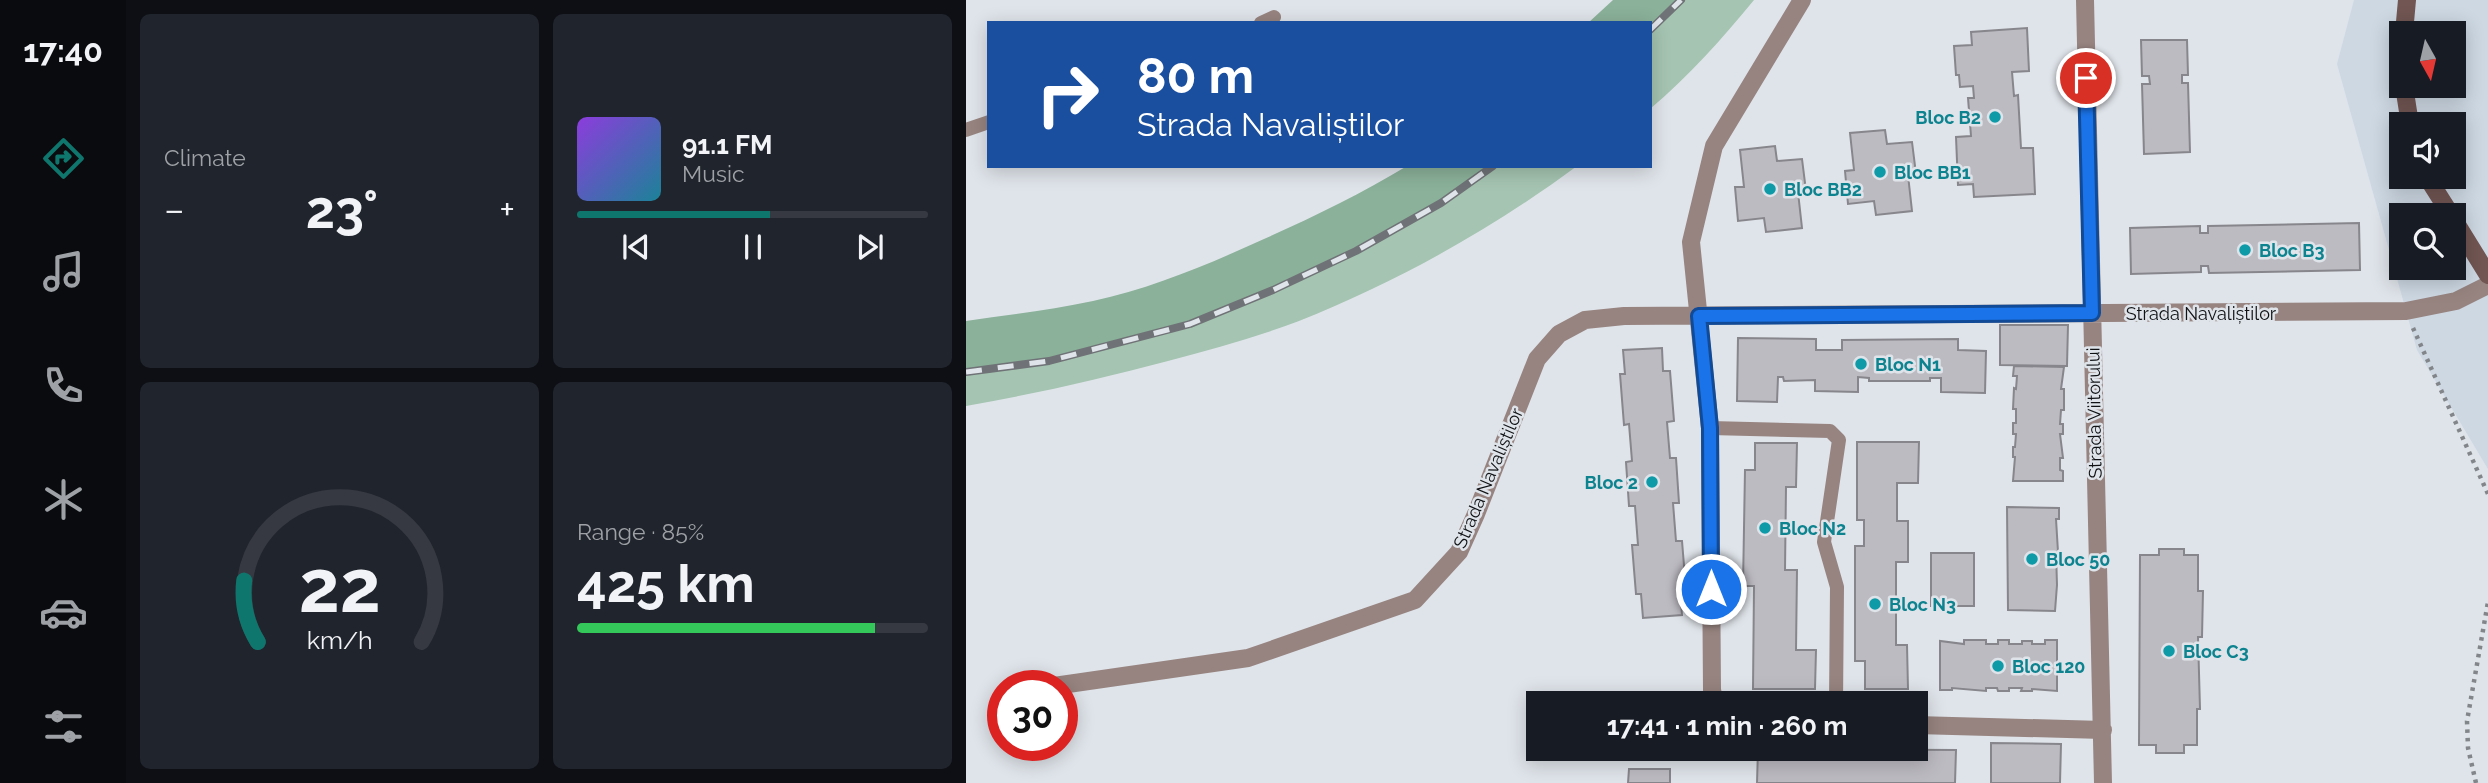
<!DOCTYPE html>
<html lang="en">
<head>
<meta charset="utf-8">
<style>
  body { margin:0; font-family:Raleway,sans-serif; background:#20242c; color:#f1f3f6; height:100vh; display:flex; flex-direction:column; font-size:26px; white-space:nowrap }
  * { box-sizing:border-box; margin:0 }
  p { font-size:23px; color:#9ea1a6 }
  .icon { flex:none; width:38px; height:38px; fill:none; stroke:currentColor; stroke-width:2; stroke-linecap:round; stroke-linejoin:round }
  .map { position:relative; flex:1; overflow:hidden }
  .side { display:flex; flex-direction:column; gap:14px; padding:14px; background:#0d0f14; width:840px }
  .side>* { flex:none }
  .guide { position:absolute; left:21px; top:21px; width:665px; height:147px; border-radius:0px; box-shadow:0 4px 18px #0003; background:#1a4fa0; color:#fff; overflow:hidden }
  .needle { width:46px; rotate:172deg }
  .buttons { position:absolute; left:1423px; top:21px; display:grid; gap:14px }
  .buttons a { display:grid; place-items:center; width:77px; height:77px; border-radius:0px; background:#171b24; box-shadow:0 4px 18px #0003; font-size:35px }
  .speed { position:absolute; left:21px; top:670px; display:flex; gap:14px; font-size:35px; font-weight:700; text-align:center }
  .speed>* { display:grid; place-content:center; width:91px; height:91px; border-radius:50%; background:#171b24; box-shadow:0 4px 18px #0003; line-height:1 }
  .speed .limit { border:10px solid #d22; background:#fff; color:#111 }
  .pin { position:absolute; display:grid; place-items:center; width:60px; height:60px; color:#fff; margin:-30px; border:4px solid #fff; border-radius:50%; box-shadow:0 2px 7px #0007 }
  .me { position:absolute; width:77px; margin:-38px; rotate:0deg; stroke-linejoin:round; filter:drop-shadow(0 0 5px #0008) }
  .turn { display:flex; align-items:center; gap:24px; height:147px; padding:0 35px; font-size:32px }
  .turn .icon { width:91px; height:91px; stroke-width:2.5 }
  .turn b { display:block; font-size:49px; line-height:60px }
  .big { font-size:52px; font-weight:700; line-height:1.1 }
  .side .widget { flex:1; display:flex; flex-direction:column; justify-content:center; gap:10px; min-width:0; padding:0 24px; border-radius:10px; background:#20242c }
  .side .dial { align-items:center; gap:0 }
  .dial svg { height:182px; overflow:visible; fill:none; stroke:#363941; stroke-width:7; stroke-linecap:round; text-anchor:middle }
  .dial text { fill:#f1f3f6; stroke:none }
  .song { display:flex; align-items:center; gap:21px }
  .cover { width:84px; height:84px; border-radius:10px; background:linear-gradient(135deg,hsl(270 70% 55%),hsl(190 70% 35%)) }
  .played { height:7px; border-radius:4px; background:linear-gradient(90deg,#0f766e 55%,#363941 55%) }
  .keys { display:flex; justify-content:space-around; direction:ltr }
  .heat { display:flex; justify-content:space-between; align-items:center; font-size:38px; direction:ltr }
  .charge { height:10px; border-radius:5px; background:linear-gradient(90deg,#34c759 85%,#363941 0) }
  .side .tiles { flex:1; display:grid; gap:14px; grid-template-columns:repeat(2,1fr) }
  .trip { position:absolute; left:560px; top:691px; width:402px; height:70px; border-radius:0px; background:#171b24; box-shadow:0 4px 18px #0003; font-weight:700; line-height:70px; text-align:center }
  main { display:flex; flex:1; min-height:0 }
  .dock { display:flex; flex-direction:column; width:126px; justify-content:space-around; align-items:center; background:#090b0e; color:#9ea1a6 }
  .dock .icon { width:49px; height:49px }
  .dock .on { color:#0f766e }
  .dock b { font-size:32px; color:#f1f3f6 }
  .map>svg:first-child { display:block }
  .built { fill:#cdd8e3; fill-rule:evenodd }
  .green { fill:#a5c4b1 }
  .forest { fill:#8bb19a }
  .building { fill:#bdbbc2; stroke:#87868c; stroke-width:2 }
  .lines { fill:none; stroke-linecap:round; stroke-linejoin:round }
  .path { stroke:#82868a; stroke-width:4.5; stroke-dasharray:3.5 5; stroke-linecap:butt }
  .lane { stroke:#978481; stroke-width:14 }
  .street { stroke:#978481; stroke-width:18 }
  .secondary { stroke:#715653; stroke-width:18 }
  .rail-casing { stroke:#6f7276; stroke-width:8 }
  .rail { stroke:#dfe4ea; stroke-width:5; stroke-dasharray:16; stroke-linecap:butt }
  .route-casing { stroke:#114b97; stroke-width:18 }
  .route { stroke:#1a73e8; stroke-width:12 }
  .culture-dot { fill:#0f9aa8; stroke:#dfe4ea; stroke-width:2.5 }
  .labels { text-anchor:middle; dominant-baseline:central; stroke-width:5; stroke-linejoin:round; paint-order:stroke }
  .culture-label { font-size:18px; font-weight:bold; fill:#0d838f; stroke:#dfe4ea; text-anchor:start }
  .street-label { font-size:18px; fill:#0f1113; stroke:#dfe4ea }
</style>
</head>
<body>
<main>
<nav class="dock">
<b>17:40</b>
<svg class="icon on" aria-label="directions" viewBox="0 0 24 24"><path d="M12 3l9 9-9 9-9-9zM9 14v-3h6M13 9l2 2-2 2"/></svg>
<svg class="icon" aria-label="music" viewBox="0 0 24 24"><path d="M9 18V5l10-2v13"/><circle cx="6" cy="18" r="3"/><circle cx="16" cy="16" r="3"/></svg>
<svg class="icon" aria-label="phone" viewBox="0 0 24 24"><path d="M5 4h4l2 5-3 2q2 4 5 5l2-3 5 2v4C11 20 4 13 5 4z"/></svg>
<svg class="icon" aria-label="climate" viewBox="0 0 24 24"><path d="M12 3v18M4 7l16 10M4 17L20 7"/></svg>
<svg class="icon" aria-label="car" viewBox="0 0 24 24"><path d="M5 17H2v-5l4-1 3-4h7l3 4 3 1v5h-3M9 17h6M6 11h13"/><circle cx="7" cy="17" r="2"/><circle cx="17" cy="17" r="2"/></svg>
<svg class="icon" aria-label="filters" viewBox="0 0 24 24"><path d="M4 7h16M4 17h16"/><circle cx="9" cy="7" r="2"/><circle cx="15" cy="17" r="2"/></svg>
</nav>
<section class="side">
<div class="tiles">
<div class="widget"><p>Climate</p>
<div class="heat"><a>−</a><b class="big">23°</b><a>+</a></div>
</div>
<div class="widget">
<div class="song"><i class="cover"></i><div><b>91.1 FM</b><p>Music</p></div></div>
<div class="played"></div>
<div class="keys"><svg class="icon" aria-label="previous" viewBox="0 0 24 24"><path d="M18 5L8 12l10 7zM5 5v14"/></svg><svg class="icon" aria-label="pause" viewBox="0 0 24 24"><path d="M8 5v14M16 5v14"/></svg><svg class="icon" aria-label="next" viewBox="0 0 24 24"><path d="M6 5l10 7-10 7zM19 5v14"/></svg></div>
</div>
<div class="widget dial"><svg viewBox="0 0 100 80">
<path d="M14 69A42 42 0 1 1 86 69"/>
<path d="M14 69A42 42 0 0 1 8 42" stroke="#0f766e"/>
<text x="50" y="56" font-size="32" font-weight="700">22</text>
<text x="50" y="72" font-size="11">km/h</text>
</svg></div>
<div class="widget"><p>Range · 85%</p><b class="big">425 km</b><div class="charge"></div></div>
</div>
</section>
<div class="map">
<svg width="1522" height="783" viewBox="0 0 1522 783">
  <rect width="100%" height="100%" fill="#dfe4ea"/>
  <path class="built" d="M1388,0H1522V469L1451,350L1371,64ZM1435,33H1488V86H1435ZM1435,124H1488V177H1435ZM1435,215H1488V268H1435Z"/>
  <path class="green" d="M715,0H788C756,39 723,76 684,109V30Z
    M527,166H611C526,229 431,282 333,321C291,337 246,349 202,361C135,379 68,394 0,406V372L83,361L224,324L307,290L390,251L475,203Z"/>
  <path class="forest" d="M647,0H715L684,30V23H622Z
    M441,166H527L475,203L390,251L307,290L224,324L83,361L0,372V321C42,315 85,310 127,301C187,288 243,264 298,239C347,217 395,194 441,166Z"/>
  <path class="building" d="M1061,28L1063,71L1046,72L1048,96L1052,95L1055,148H1067L1069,194L1008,197L1007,184L992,185L990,137L1005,136L1002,98H1008L1007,86L994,87L993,75H990L988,46L1006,45L1005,32Z
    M1175,40H1221L1222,75H1216V83H1222L1224,152L1178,154L1176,84H1184L1183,76H1176Z
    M919,130L921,144L946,142L950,174L942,175L946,211L910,215L908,201L882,204L879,171L888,170L884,133Z
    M809,146L811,161L836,159L840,191L832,192L836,228L800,232L798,218L772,221L769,187H778L774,150Z
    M1393,223L1394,270L1243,273L1242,266H1235V272L1165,274L1164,228L1234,226V233H1242V226Z
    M1034,325H1102L1101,366L1034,365Z
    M772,338L850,339V350H876V340L992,339V350L1020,351L1019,393L975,392V378H964V381H903V378L892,377V392L849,391V380L818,381L817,377H812L811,402L771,401Z
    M696,348L697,371H704L708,421L701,422L704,458H710L713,503H707L710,541H716L720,590L714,591L716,615L677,618L675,594H670L666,545H672L669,506H663L660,462L666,461L663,424L658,425L654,374H659L657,350Z
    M1048,366L1098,367L1095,389H1098V410H1095L1094,424H1097V434H1094L1097,458H1094V470L1097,471V481H1047L1049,457H1047V447H1049L1050,434H1047V423H1050V409H1047L1048,388L1050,389L1051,376H1047Z
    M891,442H953L952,483H931V521H942V562H930V645H941L942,689H899V661H889V546H898V520H891Z
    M789,443H831L830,487H820L819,570H831L830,650H850L849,689H787L788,586H777L779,470H789Z
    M1041,507L1093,508V519H1090L1092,552H1090L1091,585L1089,611L1042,610Z
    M1193,549H1218V555H1232V591H1237L1236,637H1232L1234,709H1231V745H1218V753H1190V745H1173L1174,555H1193Z
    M965,553H1008V606H965Z
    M998,640H1020V644H1032V640H1043V644H1056V641H1066V644H1079V640H1091V691L1066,689V691H1055L1056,688H1043V691H1032L1031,688H1020V691L986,688V690H974V641L998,644Z
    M1025,743L1095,744L1094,783H1025Z
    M792,749L990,750L989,783H791Z
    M663,769H704V783H662Z"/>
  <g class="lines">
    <path class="path" d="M1447,328L1522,494
      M1510,783L1502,748L1501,721L1522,602"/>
    <path class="lane" d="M295,23L308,17
      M0,130L23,122
      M744,428L864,431L873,440L858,542L871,587L870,704"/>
    <path class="street" d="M1119,0L1137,783
      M88,686L282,658L449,600L493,552L510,514L571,359L593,334L619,320L658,316L1440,311L1490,301L1522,285
      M749,704L746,690L744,428L725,242L748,146L836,0
      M950,725L1137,730"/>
    <path class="secondary" d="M1438,33L1441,0
      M1438,86L1444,124
      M1461,177L1485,215
      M1488,220L1522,275"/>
    <g class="rail-casing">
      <path id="rail" d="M684,30L715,0
        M0,372L83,361L224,324L307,290L390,251L475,203L527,166"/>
    </g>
    <use href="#rail" class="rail"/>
  </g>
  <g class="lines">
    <g class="route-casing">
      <path id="route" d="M745,589L744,428L733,316L1126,313L1120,78"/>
    </g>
    <use href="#route" class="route"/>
  </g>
  <g class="culture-dot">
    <circle cx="1029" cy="117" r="7"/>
    <circle cx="914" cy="172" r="7"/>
    <circle cx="804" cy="189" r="7"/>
    <circle cx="1279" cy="250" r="7"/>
    <circle cx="895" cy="364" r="7"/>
    <circle cx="686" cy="482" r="7"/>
    <circle cx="799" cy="528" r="7"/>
    <circle cx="1066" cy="559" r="7"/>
    <circle cx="909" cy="604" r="7"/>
    <circle cx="1203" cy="651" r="7"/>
    <circle cx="1032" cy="666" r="7"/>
  </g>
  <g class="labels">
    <g class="culture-label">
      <text x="1015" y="117" text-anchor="end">Bloc B2</text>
      <text x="928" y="172">Bloc BB1</text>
      <text x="818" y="189">Bloc BB2</text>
      <text x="1293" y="250">Bloc B3</text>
      <text x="909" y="364">Bloc N1</text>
      <text x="672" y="482" text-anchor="end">Bloc 2</text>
      <text x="813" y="528">Bloc N2</text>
      <text x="1080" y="559">Bloc 50</text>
      <text x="923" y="604">Bloc N3</text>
      <text x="1217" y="651">Bloc C3</text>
      <text x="1046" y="666">Bloc 120</text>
    </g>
    <g class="street-label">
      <text x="1235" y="313">Strada Navaliștilor</text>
      <text transform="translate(1128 413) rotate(-91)">Strada Viitorului</text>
      <text transform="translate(522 478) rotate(-67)">Strada Navaliștilor</text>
    </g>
  </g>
</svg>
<div class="buttons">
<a><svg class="needle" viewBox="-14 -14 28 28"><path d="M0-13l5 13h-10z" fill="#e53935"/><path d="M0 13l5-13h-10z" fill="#9ea1a6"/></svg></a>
<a><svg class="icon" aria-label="sound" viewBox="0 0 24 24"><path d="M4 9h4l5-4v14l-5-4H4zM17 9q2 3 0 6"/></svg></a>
<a><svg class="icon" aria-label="search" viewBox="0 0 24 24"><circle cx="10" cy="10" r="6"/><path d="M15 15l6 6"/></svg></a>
</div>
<div class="speed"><div class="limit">30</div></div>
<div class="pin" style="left:1120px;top:78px;background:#d93025"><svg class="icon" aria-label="arrive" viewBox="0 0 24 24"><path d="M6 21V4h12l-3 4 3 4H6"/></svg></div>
<svg class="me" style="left:745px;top:589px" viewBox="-20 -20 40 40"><circle r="17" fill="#1a73e8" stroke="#fff" stroke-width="3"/><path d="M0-11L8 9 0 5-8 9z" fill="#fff"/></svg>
<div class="trip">17:41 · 1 min · 260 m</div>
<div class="guide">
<div class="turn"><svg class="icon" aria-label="right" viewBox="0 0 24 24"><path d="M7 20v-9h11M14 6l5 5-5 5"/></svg><div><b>80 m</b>Strada Navaliștilor</div></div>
</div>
</div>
</main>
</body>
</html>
